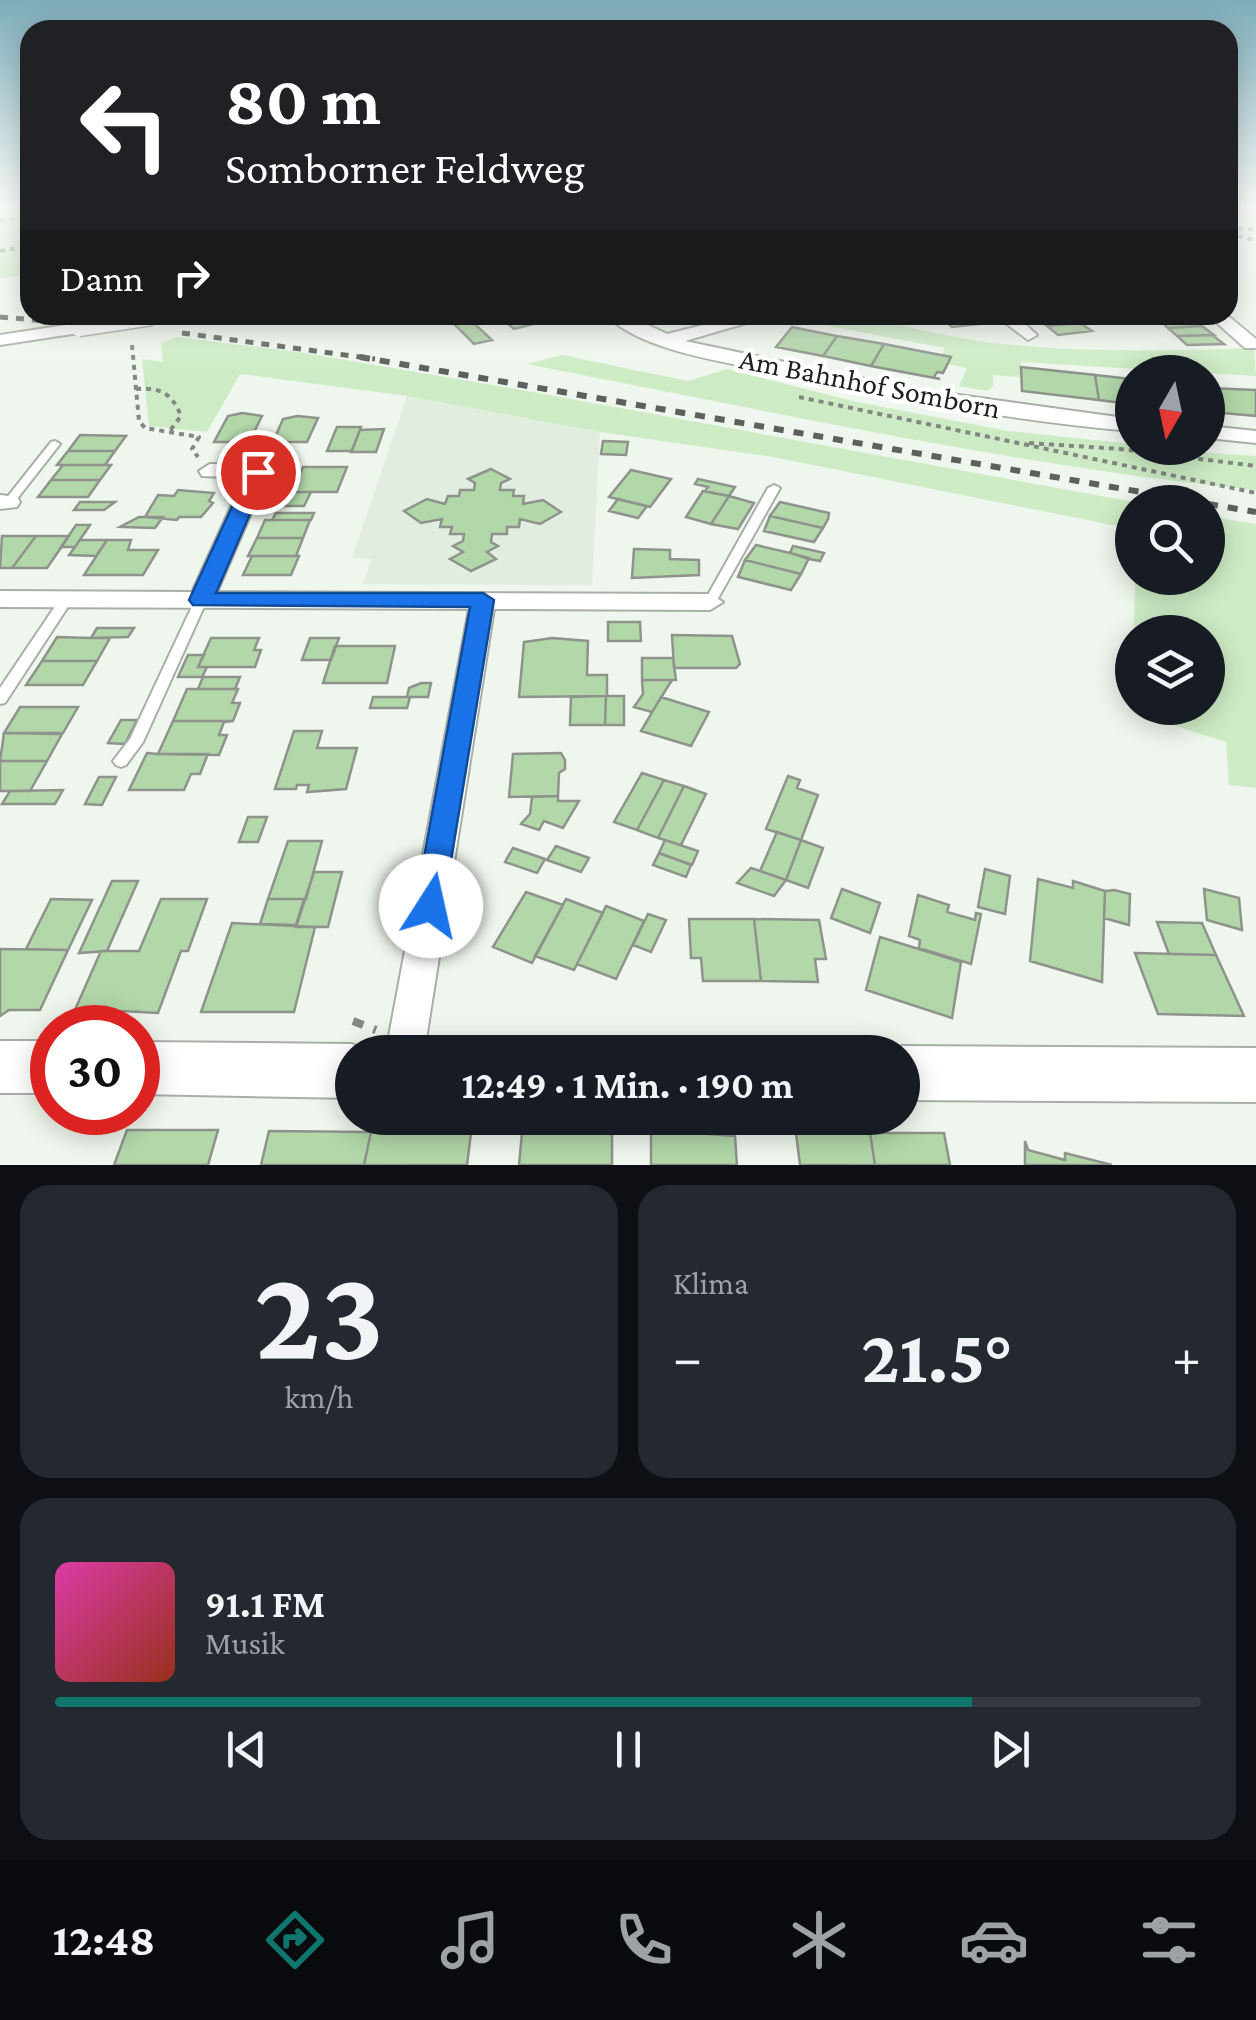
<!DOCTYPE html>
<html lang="de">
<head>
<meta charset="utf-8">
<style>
  body { margin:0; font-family:"Crimson Pro",serif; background:#242831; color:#f1f3f6; height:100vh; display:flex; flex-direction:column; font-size:38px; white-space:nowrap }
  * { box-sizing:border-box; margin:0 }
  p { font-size:32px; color:#9ea1a6 }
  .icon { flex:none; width:55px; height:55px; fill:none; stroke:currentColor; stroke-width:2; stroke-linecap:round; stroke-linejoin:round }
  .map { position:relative; height:1165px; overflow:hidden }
  .details { display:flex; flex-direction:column; gap:20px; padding:20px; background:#0d0f14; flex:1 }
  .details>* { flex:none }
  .guide { position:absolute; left:20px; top:20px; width:1218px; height:305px; border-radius:30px; box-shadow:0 5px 25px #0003; background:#202124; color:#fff; overflow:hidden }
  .needle { width:65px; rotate:189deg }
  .controls { position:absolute; left:1115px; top:355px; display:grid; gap:20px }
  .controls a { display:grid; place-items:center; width:110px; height:110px; border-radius:50%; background:#171b24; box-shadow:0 5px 25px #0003; font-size:50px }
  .speed { position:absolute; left:30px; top:1005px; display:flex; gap:20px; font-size:50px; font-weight:700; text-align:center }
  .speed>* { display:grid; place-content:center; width:130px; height:130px; border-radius:50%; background:#171b24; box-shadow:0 5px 25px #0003; line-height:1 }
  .speed .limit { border:15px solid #d22; background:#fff; color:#111 }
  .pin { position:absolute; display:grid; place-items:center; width:85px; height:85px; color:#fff; margin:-42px; border:5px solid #fff; border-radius:50%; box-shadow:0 2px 10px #0007 }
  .me { position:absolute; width:110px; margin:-55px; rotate:10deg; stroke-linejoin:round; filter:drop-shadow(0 0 8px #0008) }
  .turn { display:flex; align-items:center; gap:35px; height:210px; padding:0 40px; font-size:45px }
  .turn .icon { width:130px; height:130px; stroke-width:2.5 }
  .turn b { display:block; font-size:70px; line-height:85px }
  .then { display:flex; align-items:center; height:95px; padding:0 40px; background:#0003; gap:20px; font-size:38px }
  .big { font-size:75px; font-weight:700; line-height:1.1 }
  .details .card { flex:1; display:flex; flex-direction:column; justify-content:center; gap:15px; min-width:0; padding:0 35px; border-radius:30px; background:#242831 }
  .details .dial { align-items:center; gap:0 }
  .dial b { font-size:130px; line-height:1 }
  .song { display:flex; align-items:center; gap:30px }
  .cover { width:120px; height:120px; border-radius:15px; background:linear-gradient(135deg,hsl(320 70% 55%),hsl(10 70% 35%)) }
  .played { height:10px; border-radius:5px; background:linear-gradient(90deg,#0f766e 80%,#363941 80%) }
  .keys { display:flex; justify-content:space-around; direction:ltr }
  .heat { display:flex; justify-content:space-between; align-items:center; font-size:55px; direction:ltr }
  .details .tiles { flex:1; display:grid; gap:20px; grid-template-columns:1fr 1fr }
  .card:last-child { grid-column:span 2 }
  .trip { position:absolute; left:335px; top:1035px; width:585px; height:100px; border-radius:50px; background:#171b24; box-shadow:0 5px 25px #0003; font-weight:700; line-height:100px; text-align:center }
  .tabs { display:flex; height:160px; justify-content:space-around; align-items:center; background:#090b0e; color:#9ea1a6 }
  .tabs .icon { width:70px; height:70px }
  .tabs .active { color:#0f766e }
  .tabs b { font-size:45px; color:#f1f3f6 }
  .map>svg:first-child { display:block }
  .built { fill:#e1edde }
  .green { fill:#cdecc5 }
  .building { fill:#b2d7a9; stroke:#8e948c; stroke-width:2.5 }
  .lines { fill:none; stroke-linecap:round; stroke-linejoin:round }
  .service-casing { stroke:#a8afa7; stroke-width:4 }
  .minor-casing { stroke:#a8afa7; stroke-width:4 }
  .secondary-casing { stroke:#a8afa7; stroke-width:4 }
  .path-far1 { stroke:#838882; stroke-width:4; stroke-dasharray:5 5; stroke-linecap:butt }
  .path { stroke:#838882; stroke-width:8; stroke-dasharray:11 11; stroke-linecap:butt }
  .service { fill:#fff; fill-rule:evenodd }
  .minor { fill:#fff; fill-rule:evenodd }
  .secondary { fill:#fff; fill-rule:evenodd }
  .rail-far1 { stroke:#5d615c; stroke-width:5; stroke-dasharray:8 8; stroke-linecap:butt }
  .rail { stroke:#5d615c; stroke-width:6; stroke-dasharray:10 10; stroke-linecap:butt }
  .minor-bridge-casing { stroke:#a8afa7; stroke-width:19; stroke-linecap:butt }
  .minor-bridge { stroke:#fff; stroke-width:16 }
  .route { fill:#1a73e8; stroke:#114b97; stroke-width:2.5 }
  .labels { text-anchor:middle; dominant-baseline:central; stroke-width:9; stroke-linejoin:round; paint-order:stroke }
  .far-street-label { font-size:30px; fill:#20221f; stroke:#fff }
</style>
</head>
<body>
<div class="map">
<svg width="1256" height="1165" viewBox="0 0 1256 1165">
  <rect width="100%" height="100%" fill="#eff6ed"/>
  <path class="built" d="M407,396L600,432L592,585L363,584L371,559L352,558Z"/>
  <path class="green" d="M0,206H30V274L0,279Z
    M819,315C879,315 933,336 993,343C1080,353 1167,351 1254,348L1256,376L1021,362V377L993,375V386L988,391L959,386L967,368L948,364L951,357L942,355L945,348L797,320Z
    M177,337L299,352L516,389L1134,502L1132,529L773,457L600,432L407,396L240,374L207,432L149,426L142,359L163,362L161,343Z
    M562,355L688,381L727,369L857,402L1008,431L1132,444V448L1256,456V490C1011,465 768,411 527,364Z
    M1208,516L1256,524V788L1229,785L1226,742L1132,712V680V708H1208V632H1134L1135,578H1208Z"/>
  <path class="building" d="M498,315H543L550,320L514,329Z
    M1070,315L1080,323L1047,326L1039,318Z
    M978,316L987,323L952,327L943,319Z
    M467,317L492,340L474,344L451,321Z
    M1195,318L1202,326L1168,328L1159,319Z
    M1080,323L1092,331L1058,335L1047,326Z
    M1202,326L1214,335L1177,336L1168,328Z
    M792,327L837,336L823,356L776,347Z
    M1212,335L1224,344L1187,345L1177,336Z
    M837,336L884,344L871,366L823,356Z
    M884,344L951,357L943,373L937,372L934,377L940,379L871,366Z
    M1021,367L1095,375L1099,400L1022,391Z
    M1095,375L1132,379V404L1099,400Z
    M1208,388L1256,390V416L1212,412Z
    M242,413L262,416L249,442H214L228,416Z
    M297,416L318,418L307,442H273L283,419Z
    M337,427H361L352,451H327Z
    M384,429L376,452H351L360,430Z
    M80,435L126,436L115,451H68Z
    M603,441L628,442L626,455L601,454Z
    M68,451H115L105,465H57Z
    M63,465H111L100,480H51Z
    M303,467H347L337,492H292Z
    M491,469L510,479L501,483L500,490H514L513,496H524L523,504L543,500L561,512L540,524L520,519L519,527H507V534H492L491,542L498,546L487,552L496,559L471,571L450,559L463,552L453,546L463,541L464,534H450L452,527H440L442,519L421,523L404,511L427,499L445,504L448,496H459L460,490H474L475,483L468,479Z
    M631,470L671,479L650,507L609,497Z
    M698,479L735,487L729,496L712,493L705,491L708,487L695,484Z
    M51,480H100L88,497H38Z
    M178,490L214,493L209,501L213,503L201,517H179L177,520L145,517L158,495L174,496Z
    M703,491L729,496L711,524L686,517Z
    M286,492H311L304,506H279Z
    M729,496L754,503L738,529L711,524Z
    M618,499L647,506L638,518L609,511Z
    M80,502H115L104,510H74Z
    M780,502L829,513L828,519L823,528L770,516Z
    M276,513H314L311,520H272Z
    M770,516L823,528L814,542L764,531Z
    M139,517H163L155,528L120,527Z
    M265,520H310L303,538H257Z
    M76,525H90L75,547H61Z
    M2,536H36L12,568H0Z
    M36,536H69L47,568H12Z
    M257,538H303L296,556H248Z
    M80,540H107L96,556L69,555Z
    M107,540H131L128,550H158L143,575H84Z
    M756,545L790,553L809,558L801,574L745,560Z
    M793,546L820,552L824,553L820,561L809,559L790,553Z
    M634,549L670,550V559L699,560V575L632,578Z
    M252,556H299L291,575H243Z
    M745,560L801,574L791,590L738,577Z
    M608,622H640L641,641H608Z
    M97,628H134L128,637L91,638Z
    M672,635L732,636L740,664L736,668H674Z
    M57,637L91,638H110L97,661H42Z
    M211,638H259L254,650H261L255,667H198Z
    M310,638H339L331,660H302Z
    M552,638L588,641L587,675H607V696L519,697L524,642Z
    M335,646H395L387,683H323Z
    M188,655H204L198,667H207L202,677H178Z
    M642,658H673L676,680H642Z
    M42,661H97L83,685H26Z
    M203,677H240L235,689H198Z
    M642,680H672L652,712L634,707L643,694Z
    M421,683H431L428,697H407L409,688Z
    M187,689H238L232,703H240L233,721H173Z
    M606,696L605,725H570L571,697Z
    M606,696H624V725H605Z
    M373,697H410L407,708H370Z
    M661,697L709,712L691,746L641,731Z
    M20,707H78L63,733H4Z
    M121,720H137L125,744L108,743Z
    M173,721H233L224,722L219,735H227L219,755L158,754Z
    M294,731H322L317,748H357L346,789L307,792L309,785H297L296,789H275Z
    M4,733L62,734L47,761H0Z
    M147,753L158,754H208L200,774H191L184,790H129Z
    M561,753L565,760V769L559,773L558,796L509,797L513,754Z
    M0,761H47L30,791H0Z
    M642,773L664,780L637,830L614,822Z
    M788,776L800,780L797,788L818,795L801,840L766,829Z
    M99,777H116L102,805L85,804Z
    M664,780L684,786L658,838L637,830Z
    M684,786L706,794L681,845L658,838Z
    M63,790L55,804H2L10,791Z
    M558,796V801H579L563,828L544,821L539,830L521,824L530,814L532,797Z
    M248,817H267L258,842H239Z
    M777,832L801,840L786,880L760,871Z
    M665,840L698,851L692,865L659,853Z
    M801,840L823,848L808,888L786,880Z
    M288,841H322L306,899H268Z
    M556,846L589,858L581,872L547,860Z
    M513,848L545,859L537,873L505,862Z
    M659,853L691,865L686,877L653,865Z
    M751,868L760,871L786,880L774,896L737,883Z
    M985,869L1010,876L1005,914L978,907Z
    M314,872H342L328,927H296Z
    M1038,879L1073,888V881L1105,891L1102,982L1030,961Z
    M112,881H138L107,951L79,953Z
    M842,889L880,903L870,933L831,918Z
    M1204,889L1239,898L1242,930L1207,920Z
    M1114,890L1130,894L1129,925L1104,918L1105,891Z
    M526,892L563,905L532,963L493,947Z
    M918,895L949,905L947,912L975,920L976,913L981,914L971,964L919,948L920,940L909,936Z
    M51,899L92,900L68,950L26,949Z
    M161,899H207L188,951H181L158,1013L121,1011L118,1017H109L111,1012H74L101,951H139Z
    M268,899H304L296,925L260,924Z
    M566,899L603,913L574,970L535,956Z
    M606,906L644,921L616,979L577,964Z
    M648,914L666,920L651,952L633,945Z
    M689,919H754L761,981H703L701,958H691Z
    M754,919L819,920L826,959H815L818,982L761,981Z
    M1157,922L1202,923L1216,955L1169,954Z
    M232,923L315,927L294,1012H201Z
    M880,937L961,962L952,1018L866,990Z
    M0,949L68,950L40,1010H9L0,1016Z
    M1135,953L1216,955L1244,1016L1158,1014Z
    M127,1130H218L208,1165H114Z
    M269,1131L371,1132L364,1165H261Z
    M556,1131L612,1134V1165H519L522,1133Z
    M371,1132L471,1133L467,1165H364Z
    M683,1132L735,1136L737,1165H651V1134Z
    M796,1133H870L875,1165H800Z
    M870,1133H944L950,1165H875Z
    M1025,1141L1028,1150L1065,1160V1153L1112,1165H1025Z"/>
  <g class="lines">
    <g class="service-casing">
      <path id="service" d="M55,441L60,444L13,504H5L3,502L5,500L51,442Z
        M774,485L780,488L716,602L715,605H705L704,602L768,488Z
        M67,595L73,599L5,703L0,704V688L62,596Z
        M201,596L207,600L143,742L126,765L121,767L116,765L113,761L130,739L195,600Z"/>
    </g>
    <g class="minor-casing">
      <path id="minor" d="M606,315H627L667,334L744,315H774L685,341L908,388L1132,419V431C1013,421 895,399 778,373C728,362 643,352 606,315Z
        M995,315H1015L1037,335L1028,340Z
        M1208,315H1227L1256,339V348H1245Z
        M79,323L85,324V332L0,345V335Z
        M1208,426L1256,431V443L1208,438Z
        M210,464L258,465L269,472L217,592L710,594L723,602L710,610L494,609L424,1052H386L469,609L0,607V591L192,592L244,478L202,476L199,471Z
        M0,495L17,497L20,502L17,507L0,509Z"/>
    </g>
    <g class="secondary-casing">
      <path id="secondary" d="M0,1041H52V1093H0Z
        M138,1042L352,1044L372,1052H352V1098L138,1094Z
        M902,1046L1256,1048V1102L902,1100V1052H887Z"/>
    </g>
    <path class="path-far1" d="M0,221L30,216
      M1228,229H1256
      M1228,234L1256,240
      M0,251L30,246
      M132,345L139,421L145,428L199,437L192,449L198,457
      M136,389C160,387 172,393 181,416L169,432
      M799,397L1256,493
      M1029,443L1120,449L1256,466"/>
    <path class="path" d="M353,1021L376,1030"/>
    <use href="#service" class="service"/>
    <use href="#minor" class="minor"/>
    <use href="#secondary" class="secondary"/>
    <path class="rail-far1" d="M0,317L47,321
      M182,333L375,359"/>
    <path class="rail" d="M360,357L1199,502
      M1208,504L1256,512"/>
    <g class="minor-bridge-casing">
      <path id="minor-bridge" d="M79,328L152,317"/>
    </g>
    <use href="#minor-bridge" class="minor-bridge"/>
  </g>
  <linearGradient id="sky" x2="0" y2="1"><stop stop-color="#7dacba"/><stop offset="0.56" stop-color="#f8fbf7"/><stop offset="1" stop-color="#f8fbf7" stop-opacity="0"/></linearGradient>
  <rect width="1256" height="369" fill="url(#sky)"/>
  <path class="route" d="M258,466L268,472L216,593H483L494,600L442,915L431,919L420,915L415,906L470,607L193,605L189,600L248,472Z"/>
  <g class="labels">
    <g class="far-street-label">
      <text transform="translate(870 383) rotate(11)">Am Bahnhof Somborn</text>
    </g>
  </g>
</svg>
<div class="controls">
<a><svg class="needle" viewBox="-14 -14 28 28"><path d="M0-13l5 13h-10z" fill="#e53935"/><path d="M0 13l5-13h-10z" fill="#9ea1a6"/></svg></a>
<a><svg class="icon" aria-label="search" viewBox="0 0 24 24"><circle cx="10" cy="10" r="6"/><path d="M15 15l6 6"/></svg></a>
<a><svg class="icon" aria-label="layers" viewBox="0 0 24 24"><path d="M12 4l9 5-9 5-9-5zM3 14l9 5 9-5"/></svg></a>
</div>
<div class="speed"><div class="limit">30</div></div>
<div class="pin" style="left:258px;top:472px;background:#d93025"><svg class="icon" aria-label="arrive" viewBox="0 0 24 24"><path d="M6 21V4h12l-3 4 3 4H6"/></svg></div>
<svg class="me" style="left:431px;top:906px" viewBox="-20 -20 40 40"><circle r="19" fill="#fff"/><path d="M0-13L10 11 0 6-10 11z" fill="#1a73e8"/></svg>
<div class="trip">12:49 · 1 Min. · 190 m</div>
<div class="guide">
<div class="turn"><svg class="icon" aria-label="left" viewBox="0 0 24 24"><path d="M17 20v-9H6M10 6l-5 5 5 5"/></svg><div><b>80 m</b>Somborner Feldweg</div></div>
<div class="then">Dann<svg class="icon" aria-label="right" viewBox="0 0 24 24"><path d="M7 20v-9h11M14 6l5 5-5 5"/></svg></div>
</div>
</div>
<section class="details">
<div class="tiles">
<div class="card dial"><b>23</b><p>km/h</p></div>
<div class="card"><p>Klima</p>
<div class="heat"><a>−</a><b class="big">21.5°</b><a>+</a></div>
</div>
<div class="card">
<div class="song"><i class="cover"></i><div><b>91.1 FM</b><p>Musik</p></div></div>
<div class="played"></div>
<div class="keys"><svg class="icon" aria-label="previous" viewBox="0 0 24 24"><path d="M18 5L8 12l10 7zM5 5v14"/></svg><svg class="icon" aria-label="pause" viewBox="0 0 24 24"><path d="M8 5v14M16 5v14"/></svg><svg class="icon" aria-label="next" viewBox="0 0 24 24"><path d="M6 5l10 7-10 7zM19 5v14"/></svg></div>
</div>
</div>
</section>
<nav class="tabs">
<b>12:48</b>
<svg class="icon active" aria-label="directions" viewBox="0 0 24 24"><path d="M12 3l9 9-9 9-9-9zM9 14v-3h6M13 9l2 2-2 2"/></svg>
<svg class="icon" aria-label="music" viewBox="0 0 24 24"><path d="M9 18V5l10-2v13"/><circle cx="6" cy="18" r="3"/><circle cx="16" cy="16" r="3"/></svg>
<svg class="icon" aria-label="phone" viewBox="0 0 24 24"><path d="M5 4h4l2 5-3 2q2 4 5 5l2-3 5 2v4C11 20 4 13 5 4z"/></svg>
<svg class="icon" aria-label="climate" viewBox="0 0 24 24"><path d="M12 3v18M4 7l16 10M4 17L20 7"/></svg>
<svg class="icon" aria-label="car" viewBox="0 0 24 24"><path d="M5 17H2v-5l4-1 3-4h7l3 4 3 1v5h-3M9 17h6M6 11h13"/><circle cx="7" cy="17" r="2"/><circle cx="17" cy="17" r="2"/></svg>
<svg class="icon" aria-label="filters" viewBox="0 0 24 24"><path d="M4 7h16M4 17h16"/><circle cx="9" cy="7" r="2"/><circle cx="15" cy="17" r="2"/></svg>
</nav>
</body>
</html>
